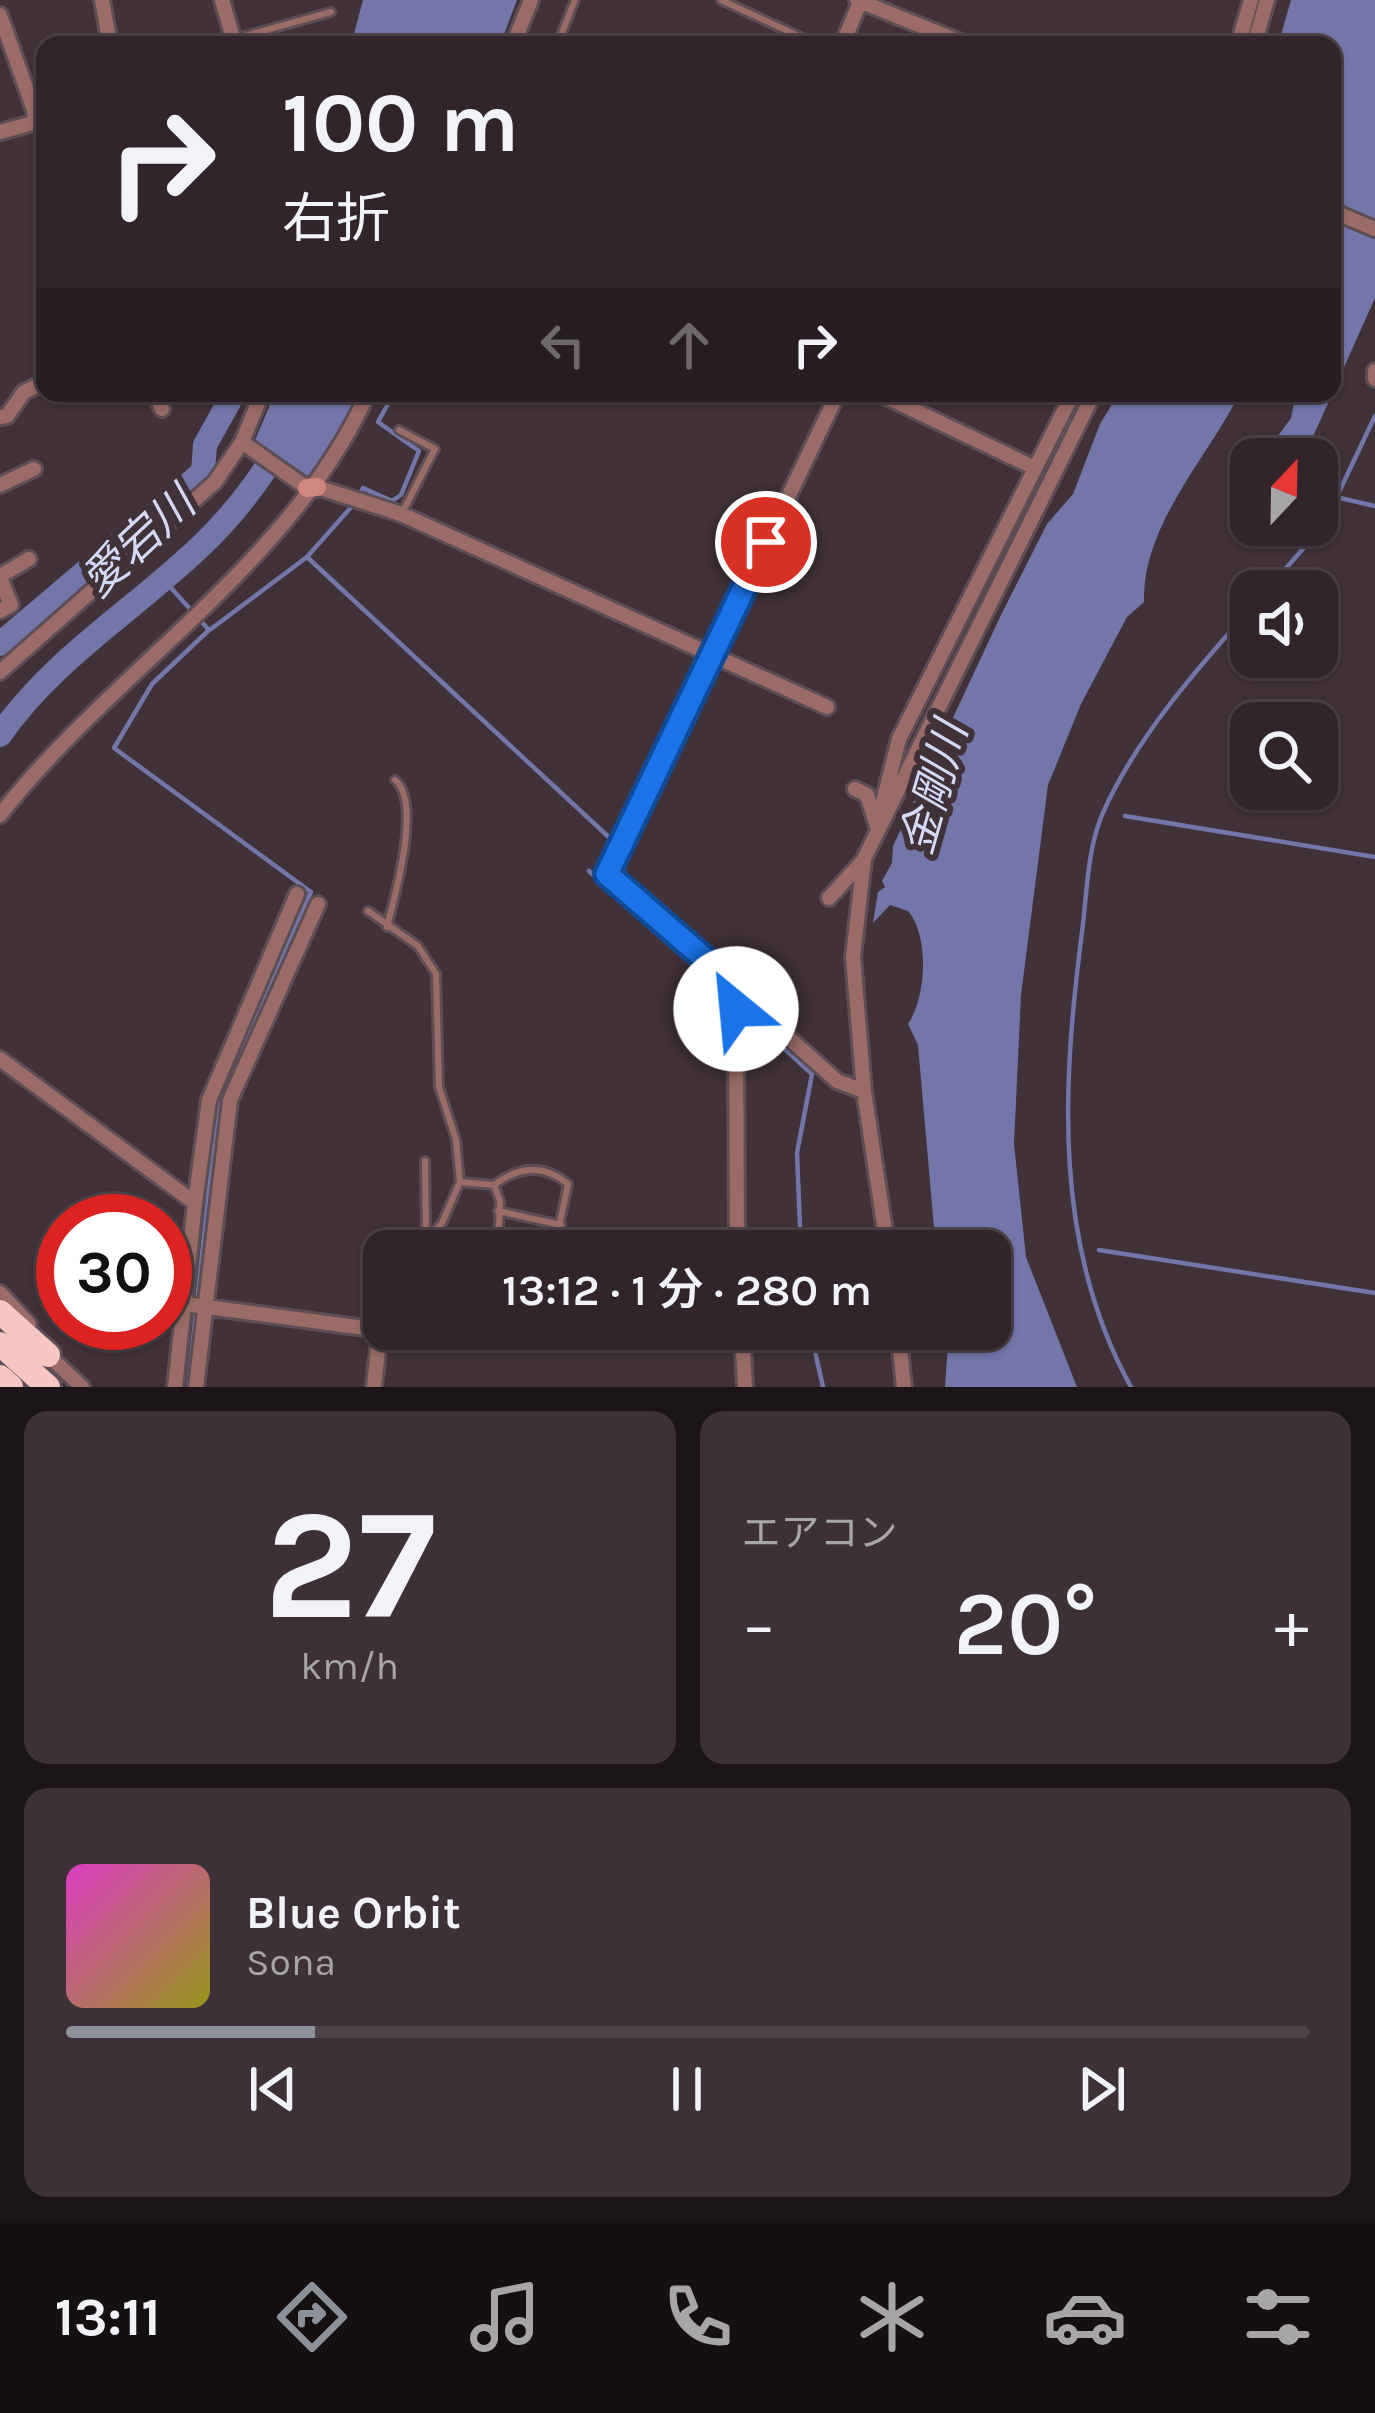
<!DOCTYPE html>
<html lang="ja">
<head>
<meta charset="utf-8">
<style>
  body { margin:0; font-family:Karla,"Noto Sans JP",sans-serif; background:#3d3137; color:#f1f3f6; height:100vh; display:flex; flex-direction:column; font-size:45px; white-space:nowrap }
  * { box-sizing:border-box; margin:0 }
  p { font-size:39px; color:#a8a5a9 }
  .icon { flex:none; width:66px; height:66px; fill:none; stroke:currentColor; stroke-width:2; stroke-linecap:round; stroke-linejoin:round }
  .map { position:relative; height:1387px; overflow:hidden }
  .sheet { display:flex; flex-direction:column; gap:24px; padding:24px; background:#1b1418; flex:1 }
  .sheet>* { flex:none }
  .top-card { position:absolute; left:36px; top:36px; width:1305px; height:366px; border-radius:24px; box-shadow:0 3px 9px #0004,0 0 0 3px #4c4247; background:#31252b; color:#f1f3f6; overflow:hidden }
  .needle { width:78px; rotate:22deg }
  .buttons { position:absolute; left:1230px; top:438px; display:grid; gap:24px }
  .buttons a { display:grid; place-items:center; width:108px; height:108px; border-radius:24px; background:#31252b; box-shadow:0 3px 9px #0004,0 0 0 3px #4c4247; font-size:60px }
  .speed { position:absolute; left:36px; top:1194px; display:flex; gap:24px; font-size:60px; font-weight:700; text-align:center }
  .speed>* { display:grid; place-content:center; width:156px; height:156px; border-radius:50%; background:#31252b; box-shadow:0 3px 9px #0004,0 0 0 3px #4c4247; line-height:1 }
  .speed .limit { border:18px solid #d22; background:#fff; color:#111 }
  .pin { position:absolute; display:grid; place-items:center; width:102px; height:102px; color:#fff; margin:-51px; border:6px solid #fff; border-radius:50%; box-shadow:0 3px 12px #0007 }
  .me { position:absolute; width:132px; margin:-66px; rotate:332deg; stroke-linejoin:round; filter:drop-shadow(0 0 9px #0008) }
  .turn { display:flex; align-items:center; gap:42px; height:252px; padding:0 48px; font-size:54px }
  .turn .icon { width:156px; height:156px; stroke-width:2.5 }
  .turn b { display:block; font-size:84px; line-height:102px }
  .lanes { display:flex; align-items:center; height:114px; padding:0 48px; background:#0003; justify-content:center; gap:60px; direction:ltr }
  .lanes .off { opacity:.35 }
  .big { font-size:90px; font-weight:600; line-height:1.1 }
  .sheet .tile { flex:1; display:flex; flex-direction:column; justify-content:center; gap:18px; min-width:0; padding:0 42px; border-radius:24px; background:#3d3137 }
  .sheet .dial { align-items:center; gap:0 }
  .dial b { font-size:156px; line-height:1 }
  .song { display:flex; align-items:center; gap:36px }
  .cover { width:144px; height:144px; border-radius:18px; background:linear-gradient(135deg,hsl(310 70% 55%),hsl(60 70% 35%)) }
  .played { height:12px; border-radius:6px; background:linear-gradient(90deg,#8c9099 20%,#4c4247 20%) }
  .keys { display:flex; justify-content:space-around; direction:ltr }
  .heat { display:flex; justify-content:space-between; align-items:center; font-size:66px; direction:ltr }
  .sheet .tiles { flex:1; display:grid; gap:24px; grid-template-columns:1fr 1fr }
  .tile:last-child { grid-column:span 2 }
  .trip { position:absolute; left:363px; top:1230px; width:648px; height:120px; border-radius:24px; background:#31252b; box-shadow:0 3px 9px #0004,0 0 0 3px #4c4247; font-weight:600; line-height:120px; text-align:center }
  .menu { display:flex; height:192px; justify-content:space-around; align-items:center; background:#140f11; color:#a8a5a9 }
  .menu .icon { width:84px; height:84px }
  .menu .selected { color:#8c9099 }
  .menu b { font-size:54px; color:#f1f3f6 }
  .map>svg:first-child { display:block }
  .water { fill:#7276a9 }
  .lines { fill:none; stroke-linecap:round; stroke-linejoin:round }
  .stream { stroke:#7276a9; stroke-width:4.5 }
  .river { stroke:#7276a9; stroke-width:24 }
  .lane-casing { stroke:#5d4e55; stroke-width:12 }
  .street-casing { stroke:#5d4e55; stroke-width:20 }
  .secondary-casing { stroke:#5d4e55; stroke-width:24 }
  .highway-casing { stroke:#5d4e55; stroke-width:30 }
  .lane { stroke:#9a6b67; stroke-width:6 }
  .street { stroke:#9a6b67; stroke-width:14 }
  .secondary { stroke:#d28680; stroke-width:18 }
  .highway { stroke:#f6c6c2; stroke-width:24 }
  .route-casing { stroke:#114b97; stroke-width:30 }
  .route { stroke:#1a73e8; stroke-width:21 }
  .labels { text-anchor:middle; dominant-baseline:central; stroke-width:12; stroke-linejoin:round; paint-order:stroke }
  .water-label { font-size:45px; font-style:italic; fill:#d5d9f8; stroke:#413139 }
</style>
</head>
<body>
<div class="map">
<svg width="1375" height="1387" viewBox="0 0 1375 1387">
  <rect width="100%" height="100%" fill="#413139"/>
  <path class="water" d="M363,0H517L500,45H351Z
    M1291,0H1375V298L1303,459H1275L1280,454L1275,440L1291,418L1296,393H1332V45H1278Z
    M275,393H362L312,479L255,440Z
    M1119,393H1240C1207,459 1142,525 1144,602L1127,617L1081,704L1048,785L1021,995L1014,1144L1026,1257L1077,1387H945L949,1329H990V1251H936L918,1045L908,1024C927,996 929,935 908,911L890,905L873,923L878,892L885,887L882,881L892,863L893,846L1001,615L1047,524L1073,494L1100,424Z"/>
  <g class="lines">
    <path class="stream" d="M359,495L363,488L392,501L401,495L419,451L378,422L394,393
      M1340,498L1375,506
      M353,505L307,557L613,841
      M163,579L209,630L152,684L114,748L311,892L219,1095L188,1387
      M1266,591L1323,526L1375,416
      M211,629L307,557
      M1125,816L1375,857
      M589,871L812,1074L797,1153L801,1251
      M1099,1250L1375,1293
      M810,1329L823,1387
      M1131,1387C1053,1246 1062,1087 1082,932C1087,894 1087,851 1102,815C1135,739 1196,670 1251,608"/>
    <path class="river" d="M0,644L203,472L205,445L234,393
      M0,735C53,658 136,609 203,544C250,499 280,449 310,393"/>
    <g class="lane-casing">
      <path id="lane" d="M721,0L818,45
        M234,39L331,12
        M557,45L575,0
        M399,430L435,449L403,511
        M368,911L418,946L436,974L439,1087L456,1140L460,1182L442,1223L417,1251
        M387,927C395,895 422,802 395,780
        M425,1161L426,1237
        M460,1182L494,1185C518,1167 543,1163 568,1184L554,1251
        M494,1185L500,1201L498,1251
        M498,1211L561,1225"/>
    </g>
    <g class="street-casing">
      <path id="street" d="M102,0L109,39
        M222,0L235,45
        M857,0L968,45
        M0,15L35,113L33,123L0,132
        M513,45L531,0
        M842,45L861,0
        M1238,45L1251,0
        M1254,45L1267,0
        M1332,211L1375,229
        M1375,371V379
        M155,393L162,409
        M838,393L607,875L837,1081L864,1091
        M878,393L1035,468
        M0,417L7,416L24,392L45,382
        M242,442L307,488
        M0,485L34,469
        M317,487L401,514L827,707
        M0,576L29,559
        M0,577L11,605L0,611
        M0,672L215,482L242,442L262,393
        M855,789L867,795L877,826L899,739L1073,393
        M0,815C115,668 289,567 368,393
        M829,898L862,862
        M0,1059L195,1203L184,1304L380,1330L374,1387
        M195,1203L209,1100L297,894
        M737,1251L736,1009L745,995
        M888,1251L864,1091L853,957L864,859L1094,393
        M0,1293L29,1324
        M742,1329L745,1387
        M898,1329L904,1387
        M47,1354L82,1387
        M175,1387L184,1304
        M196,1387L230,1100L318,904"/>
    </g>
    <g class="secondary-casing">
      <path id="secondary" d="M307,488L317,487"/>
    </g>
    <g class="highway-casing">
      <path id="highway" d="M0,1312L48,1355
        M0,1344L48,1387
        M0,1377L11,1387"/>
    </g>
    <use href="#lane" class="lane"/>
    <use href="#street" class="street"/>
    <use href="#secondary" class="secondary"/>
    <use href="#highway" class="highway"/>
  </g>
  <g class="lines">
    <g class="route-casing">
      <path id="route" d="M736,1009L745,995L736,986L607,874L766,542"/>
    </g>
    <use href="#route" class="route"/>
  </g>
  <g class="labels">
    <g class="water-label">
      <text transform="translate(138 542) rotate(-43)">愛宕川</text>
      <text transform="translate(934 788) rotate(-74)">金剛川</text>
    </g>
  </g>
</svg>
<div class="buttons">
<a><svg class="needle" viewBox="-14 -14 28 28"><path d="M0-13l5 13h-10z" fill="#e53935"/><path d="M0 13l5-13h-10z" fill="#a8a5a9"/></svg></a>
<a><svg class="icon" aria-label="sound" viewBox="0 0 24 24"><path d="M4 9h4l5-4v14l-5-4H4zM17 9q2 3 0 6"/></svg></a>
<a><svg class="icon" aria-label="search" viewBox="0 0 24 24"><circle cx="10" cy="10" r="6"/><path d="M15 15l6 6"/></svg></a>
</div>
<div class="speed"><div class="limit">30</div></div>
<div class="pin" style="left:766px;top:542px;background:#d93025"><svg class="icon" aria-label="arrive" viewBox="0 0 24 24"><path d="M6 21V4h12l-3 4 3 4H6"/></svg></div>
<svg class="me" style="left:736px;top:1009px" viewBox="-20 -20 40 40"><circle r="19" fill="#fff"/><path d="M0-13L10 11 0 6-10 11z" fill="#1a73e8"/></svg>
<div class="trip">13:12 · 1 分 · 280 m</div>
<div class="top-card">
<div class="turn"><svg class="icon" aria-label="right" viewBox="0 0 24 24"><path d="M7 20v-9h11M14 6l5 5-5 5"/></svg><div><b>100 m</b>右折</div></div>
<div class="lanes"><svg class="icon off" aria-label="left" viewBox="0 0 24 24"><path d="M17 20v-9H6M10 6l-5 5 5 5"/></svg><svg class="icon off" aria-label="ahead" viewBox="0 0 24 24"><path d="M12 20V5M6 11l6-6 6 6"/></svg><svg class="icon" aria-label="right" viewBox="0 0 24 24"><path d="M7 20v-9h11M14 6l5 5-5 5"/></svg></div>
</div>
</div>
<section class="sheet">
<div class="tiles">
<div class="tile dial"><b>27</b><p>km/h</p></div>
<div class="tile"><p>エアコン</p>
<div class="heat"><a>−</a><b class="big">20°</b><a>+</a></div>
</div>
<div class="tile">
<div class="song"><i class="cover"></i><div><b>Blue Orbit</b><p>Sona</p></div></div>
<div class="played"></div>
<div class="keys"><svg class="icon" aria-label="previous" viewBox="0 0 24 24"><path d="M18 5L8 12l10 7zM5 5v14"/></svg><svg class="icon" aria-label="pause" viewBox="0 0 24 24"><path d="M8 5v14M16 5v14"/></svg><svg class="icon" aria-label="next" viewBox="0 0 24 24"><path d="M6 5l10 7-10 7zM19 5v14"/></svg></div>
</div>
</div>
</section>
<nav class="menu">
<b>13:11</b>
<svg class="icon selected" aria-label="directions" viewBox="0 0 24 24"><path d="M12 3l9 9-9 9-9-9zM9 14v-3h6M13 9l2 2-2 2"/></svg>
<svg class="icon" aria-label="music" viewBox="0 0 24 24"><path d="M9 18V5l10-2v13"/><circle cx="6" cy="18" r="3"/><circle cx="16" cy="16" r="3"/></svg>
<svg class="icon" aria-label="phone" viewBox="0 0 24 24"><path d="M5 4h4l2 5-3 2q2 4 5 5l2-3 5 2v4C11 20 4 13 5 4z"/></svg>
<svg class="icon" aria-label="climate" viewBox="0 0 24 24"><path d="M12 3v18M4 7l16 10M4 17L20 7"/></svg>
<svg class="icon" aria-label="car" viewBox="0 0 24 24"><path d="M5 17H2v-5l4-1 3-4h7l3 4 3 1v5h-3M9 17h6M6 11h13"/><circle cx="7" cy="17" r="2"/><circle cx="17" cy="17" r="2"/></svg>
<svg class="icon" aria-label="filters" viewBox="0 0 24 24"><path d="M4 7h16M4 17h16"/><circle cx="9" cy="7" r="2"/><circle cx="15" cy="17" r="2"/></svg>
</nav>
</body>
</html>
